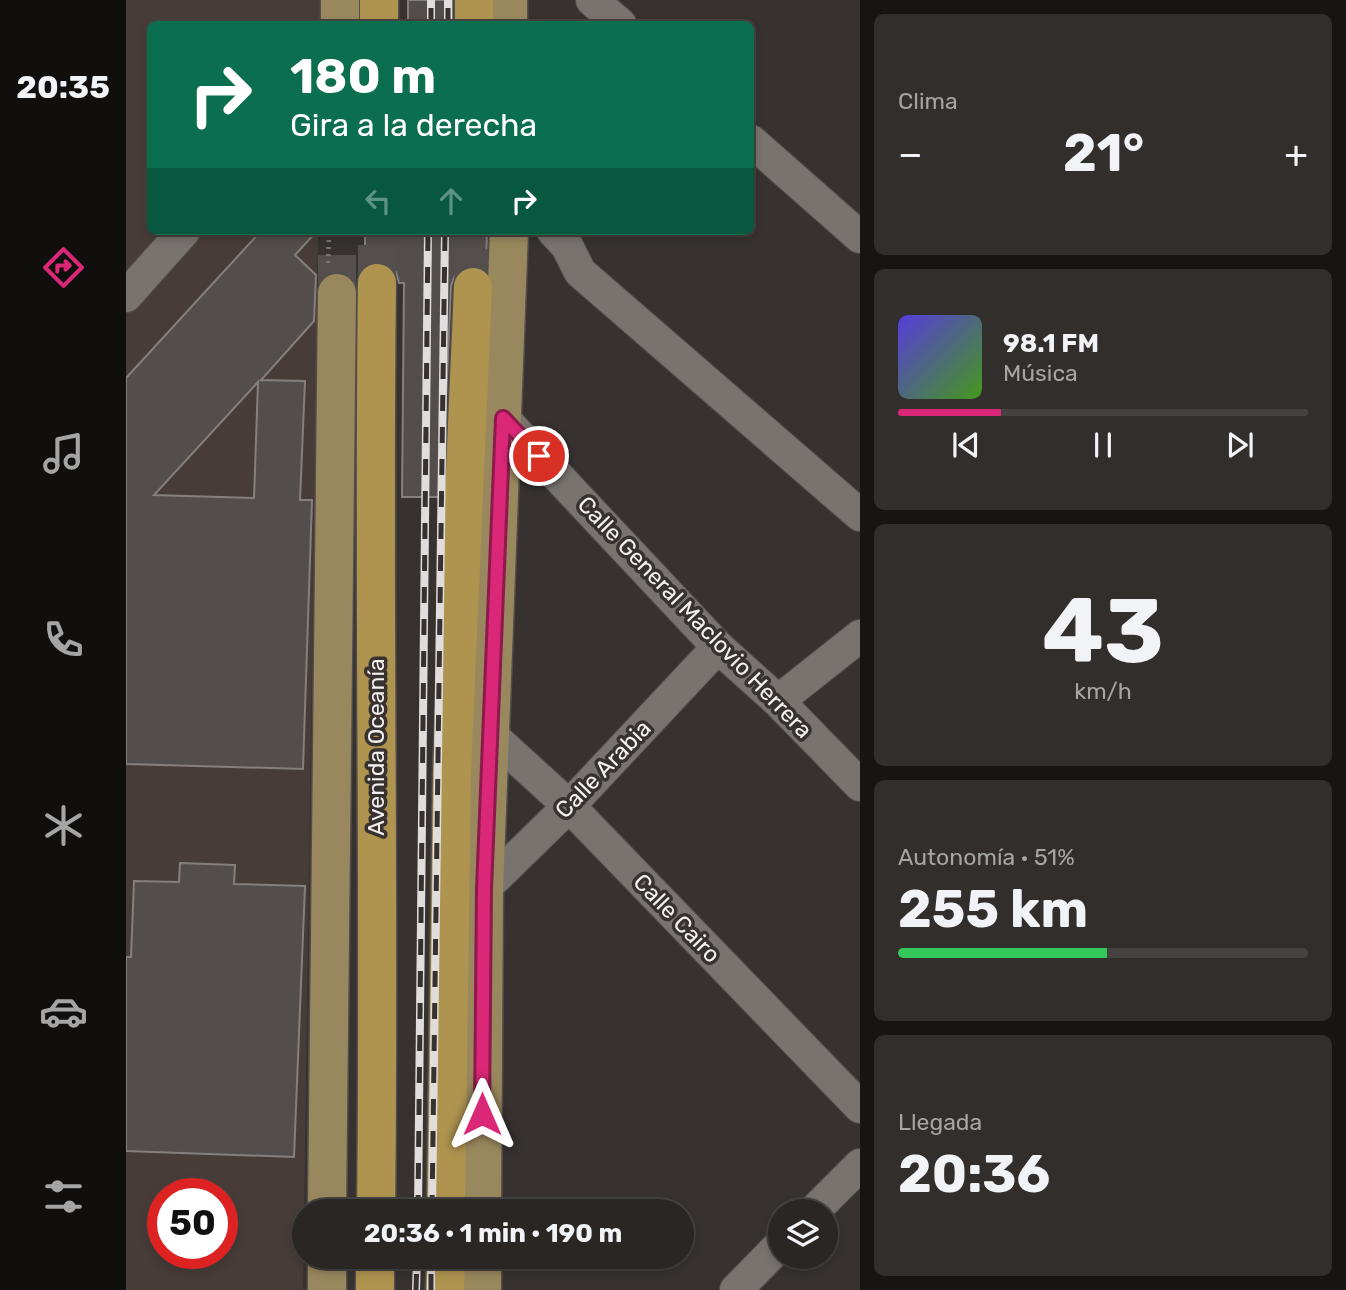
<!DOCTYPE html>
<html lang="es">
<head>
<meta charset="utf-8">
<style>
  body { margin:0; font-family:Rubik,sans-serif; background:#312e2c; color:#f1f3f6; height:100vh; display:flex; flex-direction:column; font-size:26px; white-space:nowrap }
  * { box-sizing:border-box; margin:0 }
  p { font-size:23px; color:#a5a5a6 }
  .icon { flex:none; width:38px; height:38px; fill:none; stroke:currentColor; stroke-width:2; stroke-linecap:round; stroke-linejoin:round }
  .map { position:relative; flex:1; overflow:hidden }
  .panel { display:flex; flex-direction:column; gap:14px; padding:14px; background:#171514; width:486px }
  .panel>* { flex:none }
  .banner { position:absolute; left:21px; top:21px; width:607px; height:214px; border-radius:10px; box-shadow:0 4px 10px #0003,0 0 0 2px #454341; background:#0b6e4f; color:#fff; overflow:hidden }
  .fabs { position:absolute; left:642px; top:1199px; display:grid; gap:14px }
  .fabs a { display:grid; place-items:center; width:70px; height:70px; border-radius:50%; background:#292624; box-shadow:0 4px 10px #0003,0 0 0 2px #454341; font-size:35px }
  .speed { position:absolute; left:21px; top:1178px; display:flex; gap:14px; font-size:35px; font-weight:700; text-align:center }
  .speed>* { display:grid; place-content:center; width:91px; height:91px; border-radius:50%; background:#292624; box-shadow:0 4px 10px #0003,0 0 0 2px #454341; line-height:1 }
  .speed .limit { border:10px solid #d22; background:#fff; color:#111 }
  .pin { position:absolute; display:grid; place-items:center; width:60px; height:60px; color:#fff; margin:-30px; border:4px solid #fff; border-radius:50%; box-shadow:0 2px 7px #0007 }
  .me { position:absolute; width:77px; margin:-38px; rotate:0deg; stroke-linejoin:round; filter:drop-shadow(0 0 5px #0008) }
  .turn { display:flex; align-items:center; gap:24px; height:147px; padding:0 28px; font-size:32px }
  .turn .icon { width:91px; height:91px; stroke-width:2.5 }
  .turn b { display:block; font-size:49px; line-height:60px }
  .lanes { display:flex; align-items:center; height:66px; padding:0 28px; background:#0003; justify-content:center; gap:35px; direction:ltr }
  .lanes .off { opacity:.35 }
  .big { font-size:52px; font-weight:700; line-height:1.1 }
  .panel .widget { flex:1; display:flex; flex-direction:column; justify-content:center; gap:10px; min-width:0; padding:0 24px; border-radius:10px; background:#312e2c }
  .panel .dial { align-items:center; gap:0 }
  .dial b { font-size:91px; line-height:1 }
  .song { display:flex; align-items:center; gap:21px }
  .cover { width:84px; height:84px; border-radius:10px; background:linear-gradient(135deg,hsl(250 70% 55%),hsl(100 70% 35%)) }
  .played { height:7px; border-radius:4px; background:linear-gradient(90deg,#db2777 25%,#454341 25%) }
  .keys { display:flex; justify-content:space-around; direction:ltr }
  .heat { display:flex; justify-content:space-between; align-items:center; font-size:38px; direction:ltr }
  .charge { height:10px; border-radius:5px; background:linear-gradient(90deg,#34c759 51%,#454341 0) }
  .trip { position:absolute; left:166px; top:1199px; width:402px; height:70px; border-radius:35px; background:#292624; box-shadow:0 4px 10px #0003,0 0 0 2px #454341; font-weight:700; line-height:70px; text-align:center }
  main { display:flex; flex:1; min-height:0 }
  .dock { display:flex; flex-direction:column; width:126px; justify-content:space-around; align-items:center; background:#100f0e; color:#a5a5a6 }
  .dock .icon { width:49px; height:49px }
  .dock .current { color:#db2777 }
  .dock b { font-size:32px; color:#f1f3f6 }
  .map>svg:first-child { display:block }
  .built { fill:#483c38; fill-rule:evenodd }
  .building { fill:#534e4c; stroke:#857f7d; stroke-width:2; fill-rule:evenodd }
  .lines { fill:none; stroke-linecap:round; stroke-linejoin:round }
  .major-tunnel { stroke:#544f4d; stroke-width:38; stroke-dasharray:38 19; stroke-linecap:butt }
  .highway-tunnel { stroke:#544f4d; stroke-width:38; stroke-dasharray:38 19; stroke-linecap:butt }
  .minor-casing { stroke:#524e4c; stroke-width:34 }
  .major-casing { stroke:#524e4c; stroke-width:41 }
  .highway-casing { stroke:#524e4c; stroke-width:41 }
  .path { stroke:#7b7674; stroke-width:4.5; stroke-dasharray:2 5; stroke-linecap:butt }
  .minor { stroke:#797370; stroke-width:32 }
  .major { stroke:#99875d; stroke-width:38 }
  .highway { stroke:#af9450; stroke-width:38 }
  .rail-casing { stroke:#e1dddc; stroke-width:8 }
  .rail { stroke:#373230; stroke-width:5; stroke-dasharray:16; stroke-linecap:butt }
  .route-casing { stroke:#8e194d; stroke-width:18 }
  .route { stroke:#db2777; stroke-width:12 }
  .labels { text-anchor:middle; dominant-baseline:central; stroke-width:7; stroke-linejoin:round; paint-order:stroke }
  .street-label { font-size:23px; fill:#f5f1f0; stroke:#373230 }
</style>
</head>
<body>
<main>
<nav class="dock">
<b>20:35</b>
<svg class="icon current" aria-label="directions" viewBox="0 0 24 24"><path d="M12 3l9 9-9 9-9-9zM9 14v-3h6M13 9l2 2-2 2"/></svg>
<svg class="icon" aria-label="music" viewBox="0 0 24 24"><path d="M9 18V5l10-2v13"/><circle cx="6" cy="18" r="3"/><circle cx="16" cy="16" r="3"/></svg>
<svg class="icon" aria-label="phone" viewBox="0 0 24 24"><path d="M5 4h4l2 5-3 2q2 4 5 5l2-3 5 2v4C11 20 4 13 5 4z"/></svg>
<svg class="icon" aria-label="climate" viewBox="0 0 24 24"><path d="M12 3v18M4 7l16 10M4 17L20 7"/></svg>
<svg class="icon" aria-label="car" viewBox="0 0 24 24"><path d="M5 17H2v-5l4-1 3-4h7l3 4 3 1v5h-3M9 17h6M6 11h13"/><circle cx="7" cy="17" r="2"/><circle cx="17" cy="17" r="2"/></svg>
<svg class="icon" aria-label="filters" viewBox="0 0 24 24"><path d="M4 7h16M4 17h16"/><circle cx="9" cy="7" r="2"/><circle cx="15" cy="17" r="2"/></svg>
</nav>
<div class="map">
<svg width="734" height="1290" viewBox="0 0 734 1290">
  <rect width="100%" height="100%" fill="#373230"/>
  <path class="built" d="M0,0H195L194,24H24V231H192L177,1290H0ZM37,1194H96V1253H37Z"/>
  <path class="building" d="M282,0H326V24H282Z
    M135,231H191L169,255L190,275L188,321L135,380L179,381L174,500H186L177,769L0,764V378ZM132,382L128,498L28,495Z
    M239,231H361L360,269L349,265L338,267L329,275L325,286L316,497H276L278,283H273L270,272L261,264L251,261L239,265Z
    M54,863L109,865L108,884L179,886L168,1157L0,1151V957H5L8,881L53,882Z"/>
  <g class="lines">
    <path class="major-tunnel" d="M211,293V231"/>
    <path class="highway-tunnel" d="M251,283V231
      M347,287L348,231"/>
    <g class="minor-casing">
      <path id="minor" d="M466,0L494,24
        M625,141L734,237
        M427,231L441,246L454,272L734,515
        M0,296L58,231
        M377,418L592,647L652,701L734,785
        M652,701L734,636
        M364,734L443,806L734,1107
        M358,889L443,806L592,647
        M688,1211L734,1165
        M610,1290L654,1245"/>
    </g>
    <g class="major-casing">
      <path id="major" d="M382,0V24
        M214,24V0
        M201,1211L211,293
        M356,1211L358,889L383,231
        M201,1290V1256
        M356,1290V1256"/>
    </g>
    <g class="highway-casing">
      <path id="highway" d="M348,0V24
        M253,24V0
        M250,1211C254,902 247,592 251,283
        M320,1211L326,772L347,287
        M249,1290V1256
        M319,1290L320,1256"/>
    </g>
    <path class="path" d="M202,263L203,231"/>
    <use href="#minor" class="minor"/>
    <use href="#major" class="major"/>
    <use href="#highway" class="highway"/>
    <g class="rail-casing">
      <path id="rail" d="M305,24V0
        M322,24V0
        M292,1211L302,231
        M306,1211L319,231
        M290,1290L291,1256
        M305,1290V1256"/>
    </g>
    <use href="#rail" class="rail"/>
  </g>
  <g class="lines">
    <g class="route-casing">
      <path id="route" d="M356,1114L358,889L377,418L413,456"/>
    </g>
    <use href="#route" class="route"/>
  </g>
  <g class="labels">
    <g class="street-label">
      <text transform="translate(569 617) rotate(46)">Calle General Maclovio Herrera</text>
      <text transform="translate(250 747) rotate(-90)">Avenida Oceanía</text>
      <text transform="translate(477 769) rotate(-46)">Calle Arabia</text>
      <text transform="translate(551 918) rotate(46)">Calle Cairo</text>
    </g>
  </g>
</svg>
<div class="fabs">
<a><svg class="icon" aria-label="layers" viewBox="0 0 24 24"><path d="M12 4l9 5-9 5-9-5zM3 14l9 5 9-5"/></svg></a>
</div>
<div class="speed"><div class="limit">50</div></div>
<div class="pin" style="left:413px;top:456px;background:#d93025"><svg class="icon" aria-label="arrive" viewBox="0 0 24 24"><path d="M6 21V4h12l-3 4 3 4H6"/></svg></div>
<svg class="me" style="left:356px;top:1114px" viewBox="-20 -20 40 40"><path d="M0-17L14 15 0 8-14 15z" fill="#db2777" stroke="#fff" stroke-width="4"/></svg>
<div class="trip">20:36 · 1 min · 190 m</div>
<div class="banner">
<div class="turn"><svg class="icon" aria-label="right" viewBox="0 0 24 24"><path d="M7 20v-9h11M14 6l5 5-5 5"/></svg><div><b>180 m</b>Gira a la derecha</div></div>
<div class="lanes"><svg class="icon off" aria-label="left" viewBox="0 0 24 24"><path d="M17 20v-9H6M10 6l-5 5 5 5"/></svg><svg class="icon off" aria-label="ahead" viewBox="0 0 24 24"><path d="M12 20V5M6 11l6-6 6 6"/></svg><svg class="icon" aria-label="right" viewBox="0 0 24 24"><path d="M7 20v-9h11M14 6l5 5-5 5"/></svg></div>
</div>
</div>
<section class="panel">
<div class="widget"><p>Clima</p>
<div class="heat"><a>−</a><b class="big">21°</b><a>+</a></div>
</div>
<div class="widget">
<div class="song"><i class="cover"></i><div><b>98.1 FM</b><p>Música</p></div></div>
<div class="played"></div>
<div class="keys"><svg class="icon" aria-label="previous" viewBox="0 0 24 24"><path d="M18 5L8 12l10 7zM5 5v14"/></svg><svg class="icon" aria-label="pause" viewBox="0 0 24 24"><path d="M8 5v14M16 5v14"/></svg><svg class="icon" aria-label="next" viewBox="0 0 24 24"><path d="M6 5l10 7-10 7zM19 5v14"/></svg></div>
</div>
<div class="widget dial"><b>43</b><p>km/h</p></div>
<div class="widget"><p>Autonomía · 51%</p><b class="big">255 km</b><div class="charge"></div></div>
<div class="widget"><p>Llegada</p><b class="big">20:36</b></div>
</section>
</main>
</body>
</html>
